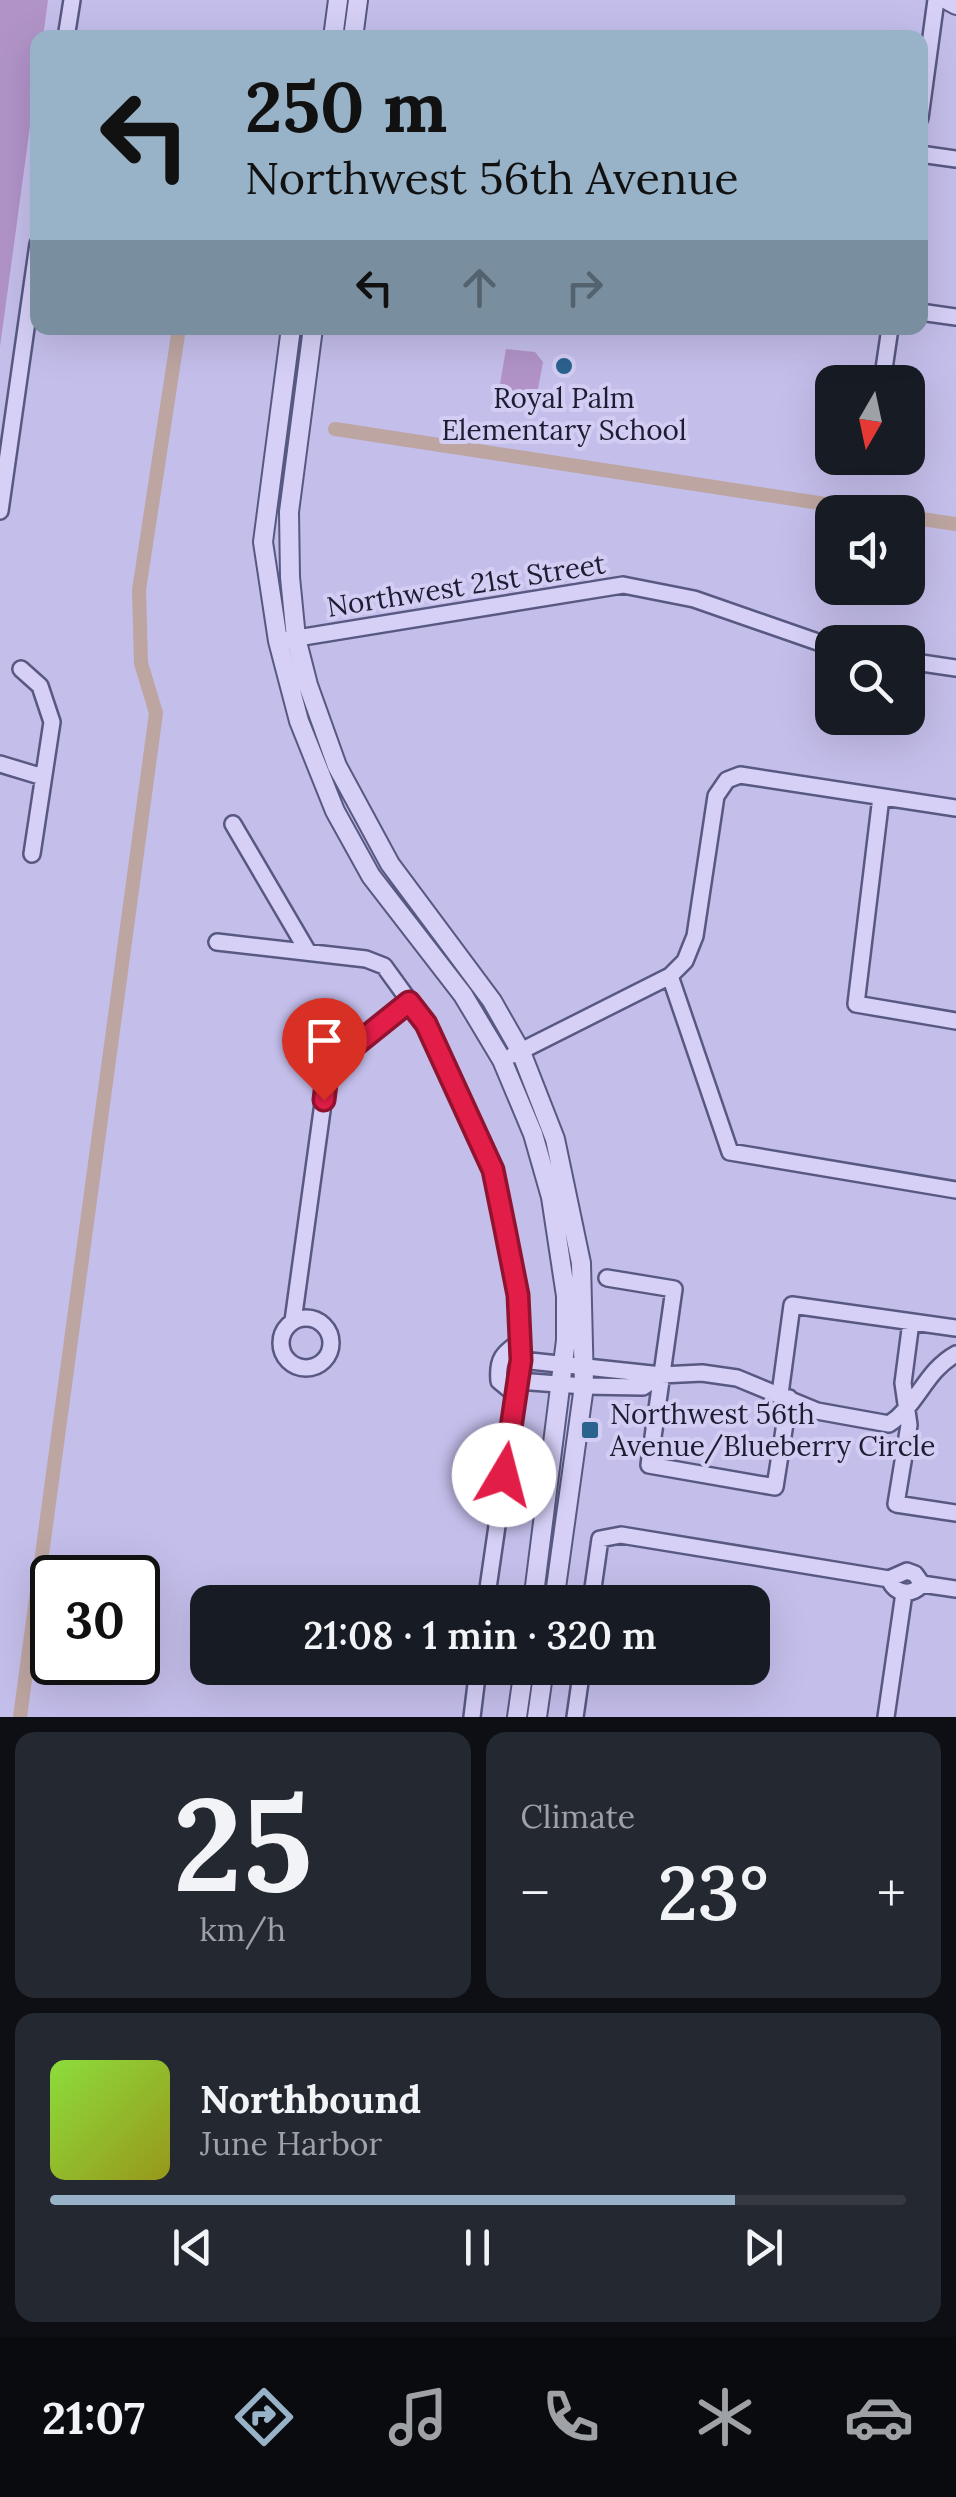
<!DOCTYPE html>
<html lang="en">
<head>
<meta charset="utf-8">
<style>
  body { margin:0; font-family:Lora,serif; background:#242831; color:#f1f3f6; height:100vh; display:flex; flex-direction:column; font-size:38px; white-space:nowrap }
  * { box-sizing:border-box; margin:0 }
  p { font-size:32px; color:#9ea1a6 }
  .icon { flex:none; width:55px; height:55px; fill:none; stroke:currentColor; stroke-width:2; stroke-linecap:round; stroke-linejoin:round }
  .map { position:relative; height:1717px; overflow:hidden }
  .side { display:flex; flex-direction:column; gap:15px; padding:15px; background:#0d0f14; flex:1 }
  .side>* { flex:none }
  .guide { position:absolute; left:30px; top:30px; width:898px; height:305px; border-radius:20px; box-shadow:0 10px 40px #0002; background:#98b2c7; color:#111; overflow:hidden }
  .needle { width:65px; rotate:189deg }
  .buttons { position:absolute; left:815px; top:365px; display:grid; gap:20px }
  .buttons a { display:grid; place-items:center; width:110px; height:110px; border-radius:20px; background:#171b24; box-shadow:0 10px 40px #0002; font-size:50px }
  .speed { position:absolute; left:30px; top:1555px; display:flex; gap:20px; font-size:50px; font-weight:700; text-align:center }
  .speed>* { display:grid; place-content:center; width:130px; height:130px; border-radius:50%; background:#171b24; box-shadow:0 10px 40px #0002; line-height:1 }
  .speed .limit { border:5px solid #111; border-radius:15px; background:#fff; color:#111 }
  .pin { position:absolute; display:grid; place-items:center; width:85px; height:85px; color:#fff; margin:-102px -42px; border-radius:50% 50% 50% 0; rotate:-45deg; box-shadow:0 0 10px #0007 }
  .pin .icon { rotate:45deg }
  .me { position:absolute; width:110px; margin:-55px; rotate:8deg; stroke-linejoin:round; filter:drop-shadow(0 0 8px #0008) }
  .turn { display:flex; align-items:center; gap:35px; height:210px; padding:0 50px; font-size:45px }
  .turn .icon { width:130px; height:130px; stroke-width:2.5 }
  .turn b { display:block; font-size:70px; line-height:85px }
  .lanes { display:flex; align-items:center; height:95px; padding:0 50px; background:#0003; justify-content:center; gap:50px; direction:ltr }
  .lanes .off { opacity:.35 }
  .big { font-size:75px; font-weight:600; line-height:1.1 }
  .side .widget { flex:1; display:flex; flex-direction:column; justify-content:center; gap:15px; min-width:0; padding:0 35px; border-radius:20px; background:#242831 }
  .side .dial { align-items:center; gap:0 }
  .dial b { font-size:130px; line-height:1 }
  .song { display:flex; align-items:center; gap:30px }
  .cover { width:120px; height:120px; border-radius:15px; background:linear-gradient(135deg,hsl(90 70% 55%),hsl(60 70% 35%)) }
  .played { height:10px; border-radius:5px; background:linear-gradient(90deg,#98b2c7 80%,#363941 80%) }
  .keys { display:flex; justify-content:space-around; direction:ltr }
  .heat { display:flex; justify-content:space-between; align-items:center; font-size:55px; direction:ltr }
  .side .tiles { flex:1; display:grid; gap:15px; grid-template-columns:1fr 1fr }
  .widget:last-child { grid-column:span 2 }
  .trip { position:absolute; left:190px; top:1585px; width:580px; height:100px; border-radius:20px; background:#171b24; box-shadow:0 10px 40px #0002; font-weight:600; line-height:100px; text-align:center }
  .tabs { display:flex; height:160px; justify-content:space-around; align-items:center; background:#090b0e; color:#9ea1a6 }
  .tabs .icon { width:70px; height:70px }
  .tabs .current { color:#98b2c7 }
  .tabs b { font-size:45px; color:#f1f3f6 }
  .map>svg:first-child { display:block }
  .green { fill:#b193c8 }
  .lines { fill:none; stroke-linecap:round; stroke-linejoin:round }
  .canal { stroke:#bda5a1; stroke-width:14 }
  .minor-casing { stroke:#585982; stroke-width:20 }
  .tertiary-casing { stroke:#585982; stroke-width:22 }
  .minor { stroke:#d6d0f7; stroke-width:15 }
  .tertiary { stroke:#d6d0f7; stroke-width:18 }
  .route-casing { stroke:#92132f; stroke-width:25 }
  .route { stroke:#e11d48; stroke-width:18 }
  .poi-dot { fill:#2b628e; stroke:#d3cdf3; stroke-width:4 }
  .labels { text-anchor:middle; dominant-baseline:central; stroke-width:8; stroke-linejoin:round; paint-order:stroke }
  .poi-label { font-size:28px; fill:#1c1d32; stroke:#d3cdf3 }
  .street-label { font-size:28px; fill:#1c1d32; stroke:#d3cdf3 }
</style>
</head>
<body>
<div class="map">
<svg width="956" height="1717" viewBox="0 0 956 1717">
  <rect width="100%" height="100%" fill="#c4beeb"/>
  <path class="green" d="M0,0H48L43,37L38,38L37,75L0,347Z
    M506,349L535,352L543,362L537,394L499,390Z"/>
  <g class="lines">
    <path class="canal" d="M335,429L878,512
      M908,517L956,524
      M20,1717L156,713L141,663L139,590L179,328"/>
    <g class="minor-casing">
      <path id="minor" d="M66,38L72,0
        M920,118L936,0
        M920,154L956,159
        M920,312L956,317
        M888,382L884,369L890,328
        M0,511L38,244
        M285,640L623,585L694,599L832,647
        M908,661L956,668
        M21,669L40,686L52,722L32,854
        M0,764L43,777
        M881,797L856,1004L956,1021
        M233,824L308,952
        M217,942L366,959L384,966L426,1024L493,1170L518,1295L521,1360L486,1602
        M670,976L730,1152L956,1190
        M513,1055L670,976L685,961L695,936L716,796L727,780L740,775L956,808
        M607,1278L674,1289L649,1465L775,1487L789,1398
        M281 1343a25 25 0 1 1 50 0a25 25 0 1 1-50 0Z
        M293,1321L328,1067L409,1001
        M911,1322L903,1383L909,1425L896,1504L956,1513
        M521,1360L661,1375L702,1373L737,1378L817,1411L889,1424C918,1405 925,1371 956,1354
        M518,1381L584,1386L643,1387L661,1375
        M780,1394L792,1305L956,1328
        M516,1395L499,1381C497,1359 503,1353 521,1341
        M922,1584L956,1589
        M591,1602L600,1539L621,1535L889,1579L907,1571L915,1574L922,1584C911,1597 895,1594 889,1579
        M472,1717L478,1668
        M575,1717L582,1668
        M886,1717L904,1593"/>
    </g>
    <g class="tertiary-casing">
      <path id="tertiary" d="M947,0L956,5
        M333,38L338,0
        M353,38L358,0
        M291,328L263,542L278,641L299,721L335,811L371,876L463,995L502,1060L533,1134L551,1197L566,1296V1340L533,1602
        M313,328L289,512L290,577L296,638L308,685L337,766L390,864L492,1001L521,1052L555,1139L581,1263L584,1386L554,1602
        M517,1717L524,1668
        M537,1717L544,1668"/>
    </g>
    <use href="#minor" class="minor"/>
    <use href="#tertiary" class="tertiary"/>
  </g>
  <g class="lines">
    <g class="route-casing">
      <path id="route" d="M324,1100L328,1067L409,1002L426,1024L493,1170L505,1229L518,1295L521,1360L504,1475"/>
    </g>
    <use href="#route" class="route"/>
  </g>
  <g class="poi-dot">
    <circle cx="564" cy="366" r="10"/>
    <rect x="580" y="1420" width="20" height="20" rx="5"/>
  </g>
  <g class="labels">
    <g class="poi-label">
      <text x="564" y="398">Royal Palm<tspan x="564" dy="32">Elementary School</tspan></text>
      <text x="610" y="1414" text-anchor="start">Northwest 56th<tspan x="610" dy="32">Avenue/Blueberry Circle</tspan></text>
    </g>
    <g class="street-label">
      <text transform="translate(466 585) rotate(-9)">Northwest 21st Street</text>
    </g>
  </g>
</svg>
<div class="buttons">
<a><svg class="needle" viewBox="-14 -14 28 28"><path d="M0-13l5 13h-10z" fill="#e53935"/><path d="M0 13l5-13h-10z" fill="#9ea1a6"/></svg></a>
<a><svg class="icon" aria-label="sound" viewBox="0 0 24 24"><path d="M4 9h4l5-4v14l-5-4H4zM17 9q2 3 0 6"/></svg></a>
<a><svg class="icon" aria-label="search" viewBox="0 0 24 24"><circle cx="10" cy="10" r="6"/><path d="M15 15l6 6"/></svg></a>
</div>
<div class="speed"><div class="limit">30</div></div>
<div class="pin" style="left:324px;top:1100px;background:#d93025"><svg class="icon" aria-label="arrive" viewBox="0 0 24 24"><path d="M6 21V4h12l-3 4 3 4H6"/></svg></div>
<svg class="me" style="left:504px;top:1475px" viewBox="-20 -20 40 40"><circle r="19" fill="#fff"/><path d="M0-13L10 11 0 6-10 11z" fill="#e11d48"/></svg>
<div class="trip">21:08 · 1 min · 320 m</div>
<div class="guide">
<div class="turn"><svg class="icon" aria-label="left" viewBox="0 0 24 24"><path d="M17 20v-9H6M10 6l-5 5 5 5"/></svg><div><b>250 m</b>Northwest 56th Avenue</div></div>
<div class="lanes"><svg class="icon" aria-label="left" viewBox="0 0 24 24"><path d="M17 20v-9H6M10 6l-5 5 5 5"/></svg><svg class="icon off" aria-label="ahead" viewBox="0 0 24 24"><path d="M12 20V5M6 11l6-6 6 6"/></svg><svg class="icon off" aria-label="right" viewBox="0 0 24 24"><path d="M7 20v-9h11M14 6l5 5-5 5"/></svg></div>
</div>
</div>
<section class="side">
<div class="tiles">
<div class="widget dial"><b>25</b><p>km/h</p></div>
<div class="widget"><p>Climate</p>
<div class="heat"><a>−</a><b class="big">23°</b><a>+</a></div>
</div>
<div class="widget">
<div class="song"><i class="cover"></i><div><b>Northbound</b><p>June Harbor</p></div></div>
<div class="played"></div>
<div class="keys"><svg class="icon" aria-label="previous" viewBox="0 0 24 24"><path d="M18 5L8 12l10 7zM5 5v14"/></svg><svg class="icon" aria-label="pause" viewBox="0 0 24 24"><path d="M8 5v14M16 5v14"/></svg><svg class="icon" aria-label="next" viewBox="0 0 24 24"><path d="M6 5l10 7-10 7zM19 5v14"/></svg></div>
</div>
</div>
</section>
<nav class="tabs">
<b>21:07</b>
<svg class="icon current" aria-label="directions" viewBox="0 0 24 24"><path d="M12 3l9 9-9 9-9-9zM9 14v-3h6M13 9l2 2-2 2"/></svg>
<svg class="icon" aria-label="music" viewBox="0 0 24 24"><path d="M9 18V5l10-2v13"/><circle cx="6" cy="18" r="3"/><circle cx="16" cy="16" r="3"/></svg>
<svg class="icon" aria-label="phone" viewBox="0 0 24 24"><path d="M5 4h4l2 5-3 2q2 4 5 5l2-3 5 2v4C11 20 4 13 5 4z"/></svg>
<svg class="icon" aria-label="climate" viewBox="0 0 24 24"><path d="M12 3v18M4 7l16 10M4 17L20 7"/></svg>
<svg class="icon" aria-label="car" viewBox="0 0 24 24"><path d="M5 17H2v-5l4-1 3-4h7l3 4 3 1v5h-3M9 17h6M6 11h13"/><circle cx="7" cy="17" r="2"/><circle cx="17" cy="17" r="2"/></svg>
</nav>
</body>
</html>
